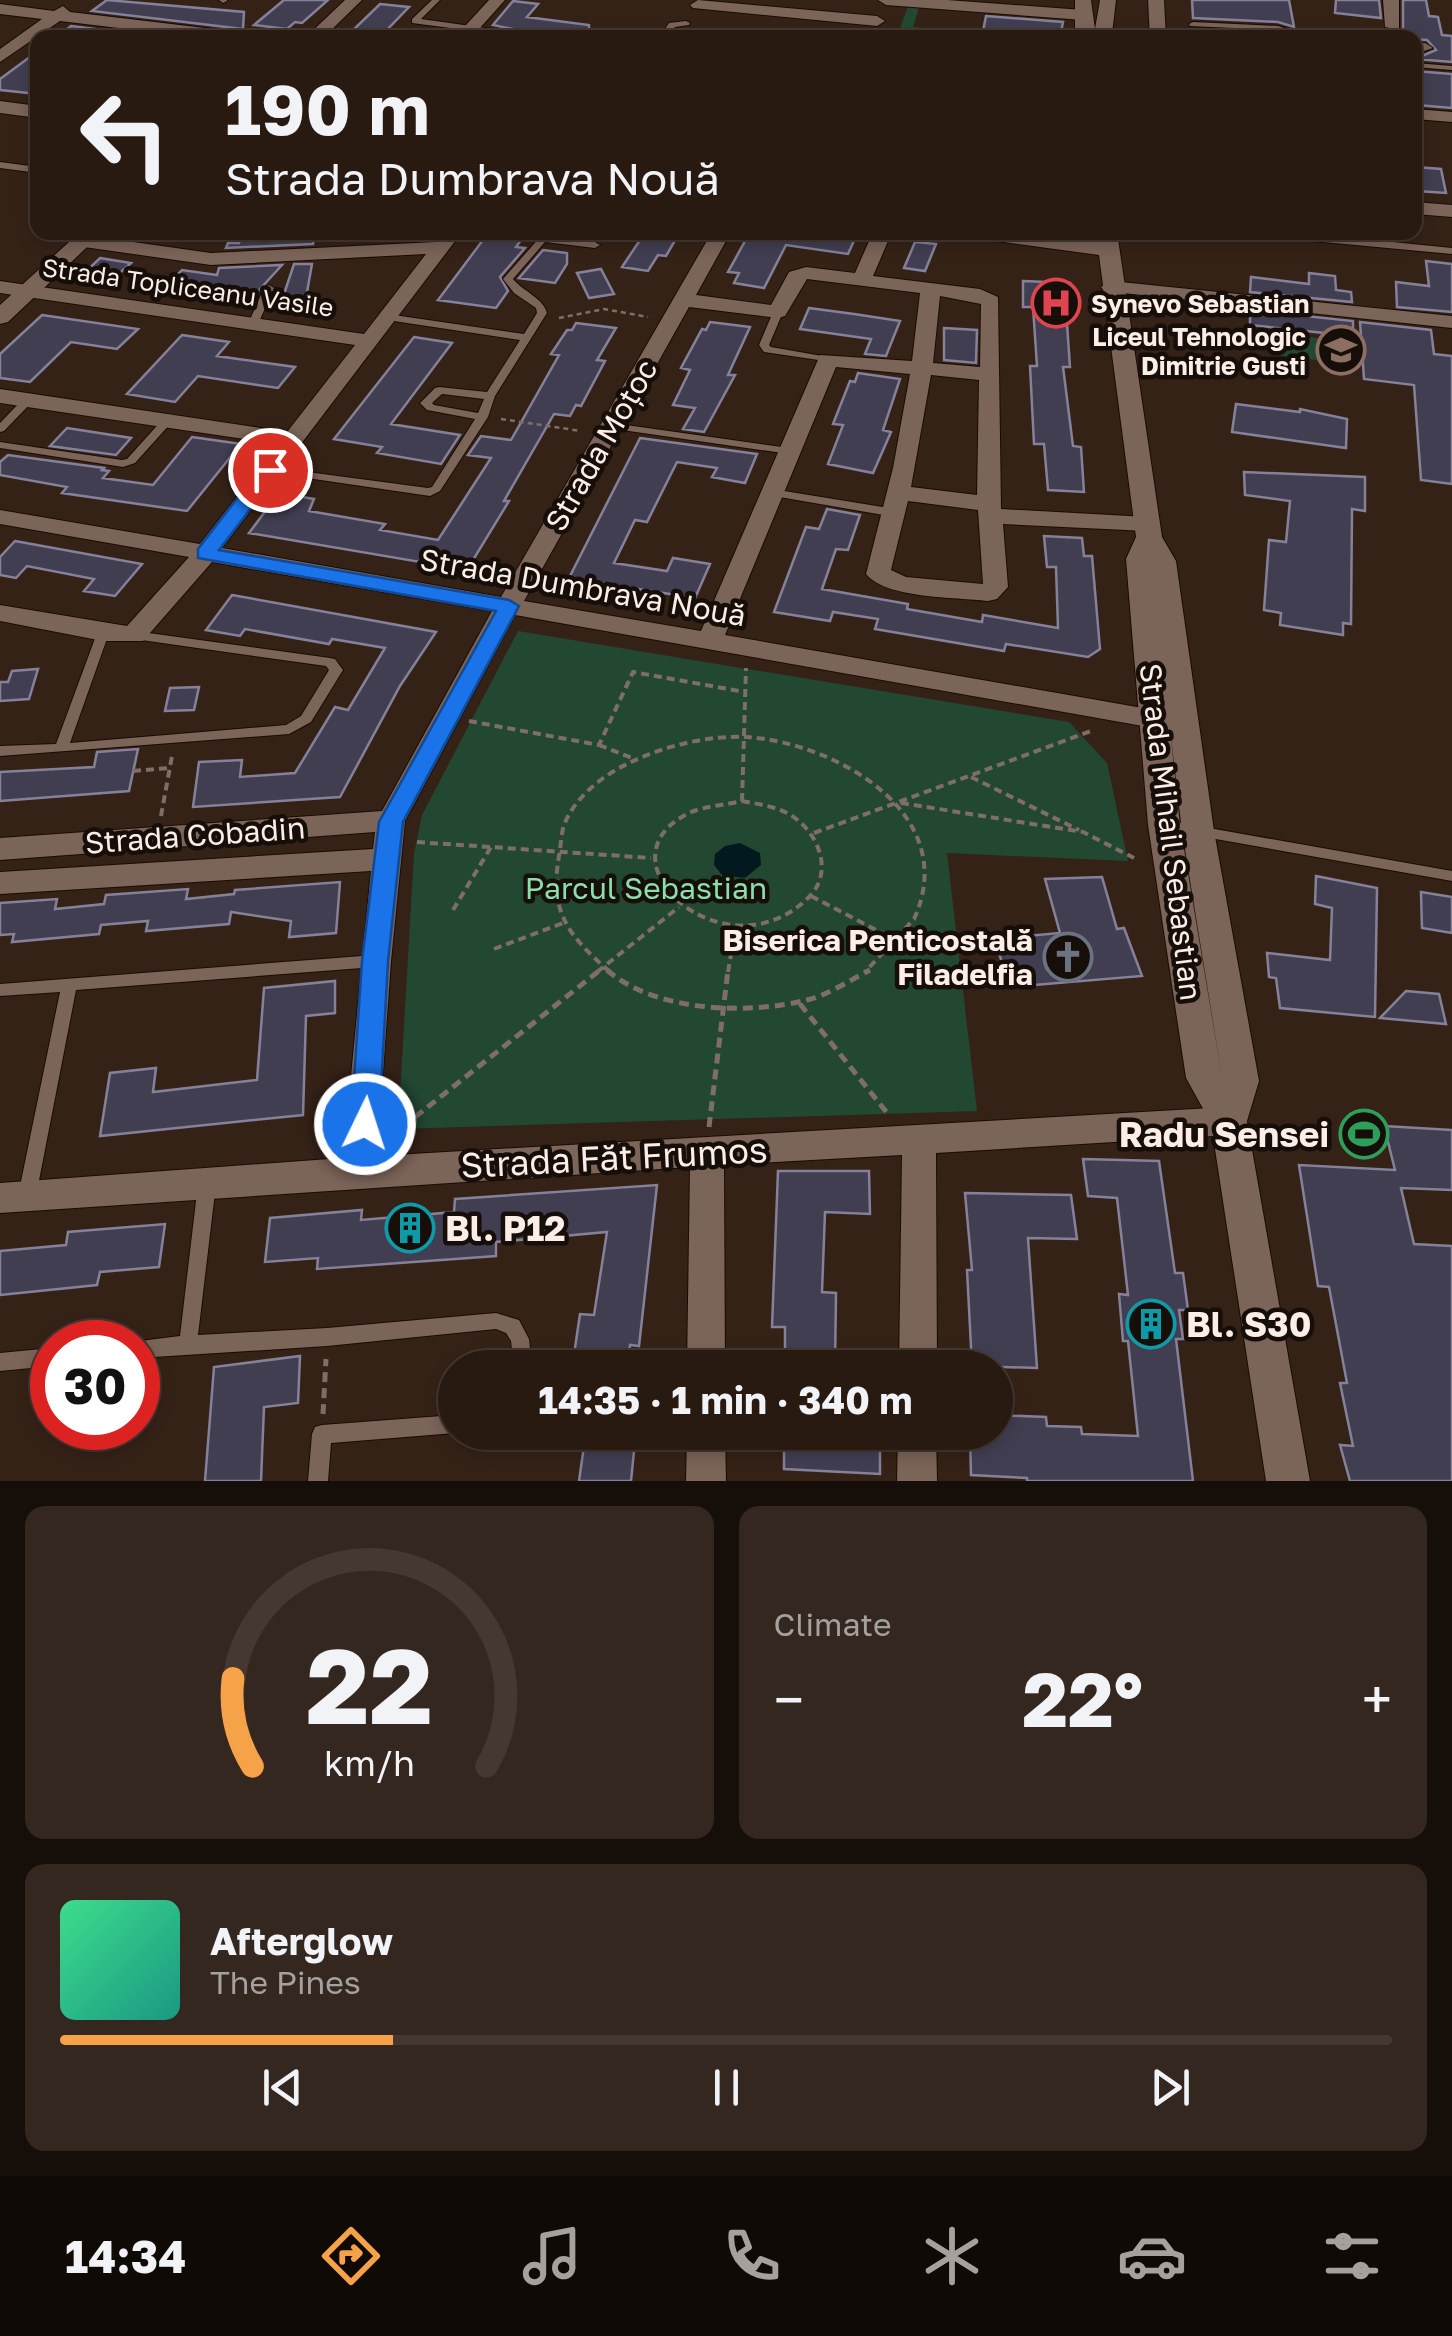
<!DOCTYPE html>
<html lang="en">
<head>
<meta charset="utf-8">
<style>
  body { margin:0; font-family:"Golos Text",sans-serif; background:#34271f; color:#f1f3f6; height:100vh; display:flex; flex-direction:column; font-size:38px; white-space:nowrap }
  * { box-sizing:border-box; margin:0 }
  p { font-size:32px; color:#a5a19f }
  .icon { flex:none; width:55px; height:55px; fill:none; stroke:currentColor; stroke-width:2; stroke-linecap:round; stroke-linejoin:round }
  .map { position:relative; height:1481px; overflow:hidden }
  .drawer { display:flex; flex-direction:column; gap:25px; padding:25px; background:#160e09; flex:1 }
  .drawer>* { flex:none }
  .banner { position:absolute; left:30px; top:30px; width:1392px; height:210px; border-radius:20px; box-shadow:0 5px 15px #0003,0 0 0 2px #443831; background:#281a11; color:#f1f3f6; overflow:hidden }
  .speed { position:absolute; left:30px; top:1320px; display:flex; gap:20px; font-size:50px; font-weight:700; text-align:center }
  .speed>* { display:grid; place-content:center; width:130px; height:130px; border-radius:50%; background:#281a11; box-shadow:0 5px 15px #0003,0 0 0 2px #443831; line-height:1 }
  .speed .limit { border:15px solid #d22; background:#fff; color:#111 }
  .pin { position:absolute; display:grid; place-items:center; width:85px; height:85px; color:#fff; margin:-42px; border:5px solid #fff; border-radius:50%; box-shadow:0 2px 10px #0007 }
  .me { position:absolute; width:110px; margin:-55px; rotate:4deg; stroke-linejoin:round; filter:drop-shadow(0 0 8px #0008) }
  .turn { display:flex; align-items:center; gap:35px; height:210px; padding:0 30px; font-size:45px }
  .turn .icon { width:130px; height:130px; stroke-width:2.5 }
  .turn b { display:block; font-size:70px; line-height:85px }
  .big { font-size:75px; font-weight:700; line-height:1.1 }
  .drawer .widget { flex:1; display:flex; flex-direction:column; justify-content:center; gap:15px; min-width:0; padding:0 35px; border-radius:20px; background:#34271f }
  .drawer .dial { align-items:center; gap:0 }
  .dial svg { height:260px; overflow:visible; fill:none; stroke:#443831; stroke-width:7; stroke-linecap:round; text-anchor:middle }
  .dial text { fill:#f1f3f6; stroke:none }
  .song { display:flex; align-items:center; gap:30px }
  .cover { width:120px; height:120px; border-radius:15px; background:linear-gradient(135deg,hsl(150 70% 55%),hsl(170 70% 35%)) }
  .played { height:10px; border-radius:5px; background:linear-gradient(90deg,#f6a248 25%,#443831 25%) }
  .keys { display:flex; justify-content:space-around; direction:ltr }
  .heat { display:flex; justify-content:space-between; align-items:center; font-size:55px; direction:ltr }
  .drawer .tiles { flex:1; display:grid; gap:25px; grid-template-columns:1fr 1fr }
  .widget:last-child { grid-column:span 2 }
  .trip { position:absolute; left:438px; top:1350px; width:575px; height:100px; border-radius:50px; background:#281a11; box-shadow:0 5px 15px #0003,0 0 0 2px #443831; font-weight:700; line-height:100px; text-align:center }
  .tabs { display:flex; height:160px; justify-content:space-around; align-items:center; background:#100a07; color:#a5a19f }
  .tabs .icon { width:70px; height:70px }
  .tabs .active { color:#f6a248 }
  .tabs b { font-size:45px; color:#f1f3f6 }
  .map>svg:first-child { display:block }
  .green { fill:#224832 }
  .water { fill:#021920 }
  .building { fill:#413e52; stroke:#858199; stroke-width:2.5 }
  .lines { fill:none; stroke-linecap:round; stroke-linejoin:round }
  .lane-casing { stroke:#1c0b03; stroke-width:2 }
  .street-casing { stroke:#1c0b03; stroke-width:2 }
  .secondary-casing { stroke:#1c0b03; stroke-width:2 }
  .path-far2 { stroke:#7f6e65; stroke-width:2.5; stroke-dasharray:5 4; stroke-linecap:butt }
  .path-far1 { stroke:#7f6e65; stroke-width:4; stroke-dasharray:8 5; stroke-linecap:butt }
  .path { stroke:#7f6e65; stroke-width:5; stroke-dasharray:10 6; stroke-linecap:butt }
  .lane { fill:#7b6458; fill-rule:evenodd }
  .street { fill:#7b6458; fill-rule:evenodd }
  .secondary { fill:#7b6458; fill-rule:evenodd }
  .route { fill:#1a73e8; stroke:#114b97; stroke-width:2.5 }
  .labels { text-anchor:middle; dominant-baseline:central; stroke-width:9; stroke-linejoin:round; paint-order:stroke }
  .far-street-label { font-size:25px; fill:#fceee7; stroke:#160e09 }
  .far-poi-label { font-size:25px; font-weight:bold; fill:#fceee7; stroke:#160e09; text-anchor:start }
  .street-label { font-size:30px; fill:#fceee7; stroke:#160e09 }
  .park-label { font-size:30px; fill:#8bdfab; stroke:#160e09 }
  .poi-label { font-size:30px; font-weight:bold; fill:#fceee7; stroke:#160e09; text-anchor:end }
  .near-poi-label { font-size:35px; font-weight:bold; fill:#fceee7; stroke:#160e09; text-anchor:start }
  .near-street-label { font-size:35px; fill:#fceee7; stroke:#160e09 }
</style>
</head>
<body>
<div class="map">
<svg width="1452" height="1481" viewBox="0 0 1452 1481">
  <rect width="100%" height="100%" fill="#352217"/>
  <path class="green" d="M908,6L919,7L913,27L1011,34V38L897,37Z
    M1275,333L1350,342L1351,364L1275,355Z
    M518,631L1069,722L1107,763L1128,861L947,853L977,1111L398,1129L414,854L422,815Z"/>
  <path class="water" d="M740,843L760,853L761,865L745,878L722,875L714,865L715,854L725,846Z"/>
  <path class="building" d="M107,0L244,12L243,29L92,11Z
    M284,0H328L302,23L295,22L287,29L254,25Z
    M1192,0H1289L1294,27L1278,22L1193,18Z
    M1336,0H1379L1381,18L1335,13Z
    M1403,0H1426L1429,16L1438,17L1442,35L1452,36V62L1415,59L1436,50L1427,40L1385,38L1387,31L1398,34L1403,30Z
    M513,1L538,4L527,17L589,25V38H558L493,25Z
    M380,4L409,7L380,37L349,34Z
    M986,16L1063,22L1060,38H1012L1013,34L983,31Z
    M71,26L166,38H56Z
    M1193,30L1276,34L1288,38H1194Z
    M38,51V94L0,90V79Z
    M1415,71L1452,74V108L1417,105Z
    M1415,167L1441,169L1446,193L1417,191Z
    M489,232H527L516,247L525,248L500,277L508,291L496,308L438,300Z
    M652,232H680L666,256L658,255L648,271L622,267L640,240L646,241Z
    M750,232H858L848,254L786,245L764,288L734,283L739,273L728,272Z
    M269,234V237L290,239L304,235L314,237L313,244L226,248L228,243H239L242,235Z
    M915,242L936,244L925,271L904,268Z
    M543,250L567,253V264L555,283L519,278Z
    M100,258L131,263L110,282L79,278Z
    M1426,261L1452,264V312L1397,307L1396,282L1429,286Z
    M294,264H312L304,309H279Z
    M282,265L249,301L162,290L182,270L217,275L219,268Z
    M601,269L614,294L589,298L577,273Z
    M1309,273L1335,276L1336,290L1351,292L1352,302L1250,292L1251,277L1309,284Z
    M1023,281L1070,283L1071,309H1066L1070,367H1063L1073,446L1081,447L1084,492L1048,490L1044,444H1034L1030,366H1037L1033,307H1023Z
    M809,308L854,314L900,321L886,356L865,354L871,339L800,329Z
    M1250,310L1353,321V336L1250,325Z
    M42,315L138,329L117,349L71,342L30,382L0,378V354Z
    M710,322L750,327L728,375H735L704,432L683,429L695,408L673,405L690,370L681,368L702,329L706,330Z
    M1360,322L1431,330L1434,354L1452,356V484L1421,480L1414,385L1364,379Z
    M576,323L616,328L597,360L605,361L581,406L576,405L570,416L554,414L504,501H509L467,570L249,533L279,493L314,499L309,511L385,524L380,530L438,540L491,458L468,455L481,436L511,440L559,355L551,354L567,330H572Z
    M944,328L977,330L976,363L944,360Z
    M182,335L229,342L217,356L295,367L278,388L198,376L175,402L127,394Z
    M414,337L452,343L391,424L460,435L441,464L377,453L382,447L334,439Z
    M858,373L900,379L883,430L891,432L873,473L828,464L843,425L833,424L850,381L855,382Z
    M1236,404L1300,412V409L1347,419L1346,448L1232,432Z
    M67,428L131,438L116,455L50,446Z
    M192,437L241,444L187,511L62,493L67,487L0,475V462L8,455L104,468L102,470L109,471L103,478L153,485Z
    M640,438L757,454L745,483L712,477L717,468L677,462L647,522L635,520L614,563L667,571L673,558L710,564L695,598L569,578Z
    M1244,472L1365,477V511L1352,509L1351,624L1343,623V635L1280,625L1281,613L1264,610L1269,540L1286,542L1290,501L1245,495Z
    M827,509L860,515L848,550L836,549L822,589L908,604L907,609L982,622L983,615L1058,628L1056,567H1047L1044,536L1082,538L1084,556H1092L1100,649L1088,657L1006,644L1004,651L875,629L878,619L833,612L830,621L774,612L806,527L819,529Z
    M15,541L142,564L115,596L84,591L94,579L27,566L16,578L0,575V557Z
    M232,595L436,632L400,686L340,797L193,807L199,762L242,760L240,777L295,773L335,707L348,710L385,648L332,639L329,644L245,629L240,636L206,630Z
    M38,669L29,699L0,701V682H8L12,671Z
    M199,687L194,710L165,711L170,688Z
    M138,749L129,791L0,801V772L94,767L97,752Z
    M1316,876L1377,888L1375,1017L1280,1008L1276,978L1269,977L1267,953L1330,960L1332,908L1315,904Z
    M1102,877L1117,929L1124,928L1142,976L1009,987L995,939L1060,933L1045,879Z
    M340,882L336,933L289,937L291,921L231,912L229,924L146,931L148,921L101,925L99,934L12,942L14,934L0,935V903L57,899L55,909L104,904L106,895L188,889L186,899L234,894L235,890Z
    M1421,892L1452,897V933L1422,928Z
    M335,981V1013L306,1016L303,1115L100,1136L110,1073L156,1068L153,1092L257,1080L264,988Z
    M1406,991L1439,994L1446,1024L1380,1018Z
    M1384,1126L1452,1130V1190L1401,1188L1414,1244L1452,1246V1481H1350L1340,1445L1353,1446L1340,1383H1347L1329,1287L1318,1286L1299,1165L1395,1170Z
    M1083,1159L1159,1161L1175,1273H1183L1188,1310H1179L1183,1339H1176L1193,1481H1027V1478L971,1475L970,1432H995V1415L1046,1417L1047,1426L1081,1427L1082,1434L1138,1436L1128,1341H1123L1119,1294L1128,1295L1117,1198L1088,1196Z
    M778,1171H869L870,1214L825,1212L822,1292L836,1293L835,1368H785V1327H772Z
    M657,1185L639,1346L630,1345L627,1368H572L580,1314L594,1315L607,1232L496,1242V1256L317,1269L318,1258L265,1262L270,1218L362,1210L361,1220L454,1212L455,1199Z
    M965,1193L1071,1195L1077,1239L1028,1238L1037,1368L972,1366L967,1270H972Z
    M165,1224L159,1267L100,1272L97,1285L0,1295V1251L66,1245L68,1232Z
    M300,1356L298,1403L264,1407L261,1481H205L214,1367Z
    M586,1432H636L631,1481H579Z
    M784,1432H880V1474L784,1469Z"/>
  <g class="lines">
    <g class="lane-casing">
      <path id="lane" d="M219,0H227V1L223,3Z
        M432,0H440L421,19L555,38H528L412,23V19Z
        M686,21L690,23L689,25L675,27L667,38H659L669,23Z
        M1193,22L1278,26L1315,38H1301L1277,30L1190,26L1189,24Z
        M1415,63L1452,66V70L1415,67Z
        M0,162L38,167V173L0,168Z
        M1293,232L1452,248V254L1302,240Z
        M543,236L595,242L600,245L595,248L545,242L513,279C523,291 544,299 547,313L495,396L488,417L440,491L430,496L266,472V468L270,467L428,488L432,487L475,419L427,410L420,403L435,388L439,387L487,392L520,340L387,320L382,317L387,314L524,334L537,313L536,308L514,293L503,279L540,237ZM442,394L484,399L478,413L434,405L432,403Z
        M269,285L274,288L258,324L253,327L249,326L248,324L264,288Z
        M778,309L783,312L769,345L771,347L828,357L833,360L832,362L764,352L759,345L773,312Z
        M28,397L33,400L32,402L4,431L0,432V423L24,398Z
        M167,418L173,421L171,423L135,463L123,467L0,448V442L122,460L127,459L163,419Z
        M612,423L789,448L795,451L789,454L608,428V424Z
        M772,489L895,509L901,513L895,517L768,495V491Z
        M103,629L109,633L70,743L286,725L301,716L329,670L326,666L134,639L128,635L129,632L134,631L330,658L335,659L343,670L311,722L289,734L0,756V746L56,744L97,633Z
        M1164,820L1452,871V881L1159,829L1157,825L1159,821Z
        M375,955L380,957L383,961L380,965L375,967L76,990L36,1196L33,1201L27,1204L21,1201L18,1196L60,992L0,996V984Z
        M207,1177L213,1179L216,1184L198,1335L327,1328L496,1313L519,1320L529,1339L532,1368H514L511,1341L506,1333L496,1329L327,1346L138,1358V1342H132L180,1336L198,1184L201,1179Z
        M52,1348V1366L0,1371V1353Z
        M455,1415V1432H457L455,1433L331,1443L328,1481H308L312,1434L315,1427L322,1425Z"/>
    </g>
    <g class="street-casing">
      <path id="street" d="M345,0H362L323,38H305Z
        M489,0H505L471,38H454Z
        M698,0L877,16L885,21L877,26L693,8L690,5Z
        M878,0H947L1083,10L1091,15L1083,20L886,5Z
        M1148,0H1164L1166,38H1150Z
        M1383,0H1399V30L1385,27Z
        M0,4L54,11L63,6L70,12L247,33L255,38H202L60,21L0,62V49L42,19L0,14Z
        M1415,44L1425,43L1433,48L1415,54Z
        M1415,109L1452,112V122L1415,119Z
        M1415,202L1452,205V217L1415,214Z
        M443,232H462L222,548L501,597L712,232H731L696,295L771,305L789,272L806,267L855,273L873,232H892L873,276L980,289L998,297L1001,509L1147,517L1159,524L1147,531L1003,524L1008,587L997,599L988,601C956,597 886,599 866,574L893,468L910,374L836,367L725,635L1154,710L1164,713L1168,719L1164,725L1154,728L515,615L405,821L391,961L377,1156L1229,1107L1241,1111L1246,1121L1241,1131L1229,1135L936,1153L937,1368H899L902,1155L724,1165L725,1368H687L690,1167L0,1213V1183L343,1158L371,871L0,894V872L373,849L375,832L0,860V838L382,811L492,611L212,562L143,641H103L0,621V605L127,626L189,557L0,524V510L200,544L278,444L0,403V389L287,432L355,345L0,293V281L364,334L426,254L211,265L84,247L74,241L84,235L211,253L436,242ZM807,279L920,293L912,361L820,355L701,631L524,601L689,307L778,318L785,316ZM940,296L981,304L980,367L933,363ZM931,375L979,380L977,495L911,487ZM908,501L978,510L983,584L906,577L891,570Z
        M1111,281L1452,316V328L1104,291L1101,287Z
        M687,1432H725L726,1481H686Z
        M898,1432H936L937,1481H897Z"/>
    </g>
    <g class="secondary-casing">
      <path id="secondary" d="M1075,0H1091L1095,29L1100,0H1116L1112,34L1084,38L1075,28Z
        M0,101L38,106V118L0,113Z
        M80,232H103L8,322L0,324V305Z
        M964,232H1024L1097,242L1096,232H1117L1162,537L1176,561L1214,831L1259,1081L1247,1121L1310,1481H1266L1211,1123L1186,1078L1148,825L1126,559L1136,537L1099,255L974,238ZM1170,729L1182,831L1222,1077L1180,825Z"/>
    </g>
    <path class="path-far2" d="M559,318L604,309L648,317
      M501,419L581,431"/>
    <path class="path-far1" d="M469,721L599,745L633,672L745,692
      M599,745L632,758
      M133,771L169,768
      M971,777L1079,830
      M742,801C757,804 773,806 787,813C816,828 836,870 809,897C726,980 592,860 689,813C704,806 726,805 742,801Z
      M742,801L746,668
      M901,803L1083,832L1134,858
      M161,816L172,756
      M814,833L1091,731
      M417,842L651,858
      M811,896L899,942
      M453,910L491,847
      M494,949L563,923
      M597,972L679,907
      M610,972C569,936 549,913 559,856C561,846 561,834 564,825C575,797 602,776 629,763C663,746 709,735 747,737C836,743 962,814 914,919L865,972
      M728,972L736,925"/>
    <path class="path" d="M607,970C655,1012 748,1015 807,1000C828,995 850,980 870,970
      M800,1004L888,1114
      M709,1127L728,970
      M390,1137L600,970
      M323,1414L326,1359"/>
    <use href="#lane" class="lane"/>
    <use href="#street" class="street"/>
    <use href="#secondary" class="secondary"/>
  </g>
  <path class="route" d="M270,464L280,470L219,550L509,600L519,606L403,822L388,961L379,1124L375,1133L365,1136L355,1133L351,1124L362,961L379,822L496,611L198,558V549L263,465Z"/>
  <defs>
    <g id="hospital-ring" transform="scale(2.5)"><circle r="9.5" fill="#160e09" stroke="#e0444e" stroke-width="1.5"/><path d="M-5-5h3v3.5h4V-5h3V5h-3V1.5h-4V5h-3Z" fill="#e0444e"/></g>
    <g id="school-ring" transform="scale(2.5)"><circle r="9.5" fill="#160e09" stroke="#8d6e63" stroke-width="1.5"/><path d="M0-5L7-2L0 1L-7-2ZM-4 1L0 2.5L4 1V4Q0 6-4 4Z" fill="#8d6e63"/></g>
    <g id="church-ring" transform="scale(2.5)"><circle r="9.5" fill="#160e09" stroke="#6b7280" stroke-width="1.5"/><path d="M-1.2-6h2.4v3.5h3.3v2.4h-3.3V6h-2.4V-.1h-3.3v-2.4h3.3Z" fill="#6b7280"/></g>
    <g id="stadium-ring" transform="scale(2.5)"><circle r="9.5" fill="#160e09" stroke="#2e9e5b" stroke-width="1.5"/><path d="M0-5a6.5 5 0 1 0 0 10a6.5 5 0 1 0 0-10ZM-3.5-1.8h7v3.6h-7Z" fill="#2e9e5b"/></g>
    <g id="building-ring" transform="scale(2.5)"><circle r="9.5" fill="#160e09" stroke="#0f9aa8" stroke-width="1.5"/><path d="M-4-6H4V6H1V3H-1V6H-4ZM-2.5-4.3h1.7v1.8h-1.7ZM.8-4.3h1.7v1.8H.8ZM-2.5-1h1.7V.8h-1.7ZM.8-1h1.7V.8H.8Z" fill="#0f9aa8"/></g>
  </defs>
  <g fill-rule="evenodd">
    <use href="#hospital-ring" x="1056" y="303"/>
    <use href="#school-ring" x="1341" y="350"/>
    <use href="#church-ring" x="1068" y="957"/>
    <use href="#stadium-ring" x="1364" y="1134"/>
    <use href="#building-ring" x="410" y="1228"/>
    <use href="#building-ring" x="1151" y="1324"/>
  </g>
  <g class="labels">
    <g class="far-street-label">
      <text transform="translate(188 287) rotate(8)">Strada Topliceanu Vasile</text>
    </g>
    <g class="far-poi-label">
      <text x="1091" y="303">Synevo Sebastian</text>
      <text x="1306" y="336" text-anchor="end">Liceul Tehnologic<tspan x="1306" dy="29">Dimitrie Gusti</tspan></text>
    </g>
    <g class="street-label">
      <text transform="translate(601 445) rotate(-60)">Strada Moțoc</text>
      <text transform="translate(583 587) rotate(10)">Strada Dumbrava Nouă</text>
      <text transform="translate(1171 832) rotate(83)">Strada Mihail Sebastian</text>
      <text transform="translate(195 835) rotate(-4)">Strada Cobadin</text>
    </g>
    <g class="park-label">
      <text x="646" y="888">Parcul Sebastian</text>
    </g>
    <g class="poi-label">
      <text x="1033" y="940">Biserica Penticostală<tspan x="1033" dy="34">Filadelfia</tspan></text>
    </g>
    <g class="near-poi-label">
      <text x="1329" y="1134" text-anchor="end">Radu Sensei</text>
      <text x="445" y="1228">Bl. P12</text>
      <text x="1186" y="1324">Bl. S30</text>
    </g>
    <g class="near-street-label">
      <text transform="translate(614 1157) rotate(-3)">Strada Făt Frumos</text>
    </g>
  </g>
</svg>
<div class="speed"><div class="limit">30</div></div>
<div class="pin" style="left:270px;top:470px;background:#d93025"><svg class="icon" aria-label="arrive" viewBox="0 0 24 24"><path d="M6 21V4h12l-3 4 3 4H6"/></svg></div>
<svg class="me" style="left:365px;top:1124px" viewBox="-20 -20 40 40"><circle r="17" fill="#1a73e8" stroke="#fff" stroke-width="3"/><path d="M0-11L8 9 0 5-8 9z" fill="#fff"/></svg>
<div class="trip">14:35 · 1 min · 340 m</div>
<div class="banner">
<div class="turn"><svg class="icon" aria-label="left" viewBox="0 0 24 24"><path d="M17 20v-9H6M10 6l-5 5 5 5"/></svg><div><b>190 m</b>Strada Dumbrava Nouă</div></div>
</div>
</div>
<section class="drawer">
<div class="tiles">
<div class="widget dial"><svg viewBox="0 0 100 80">
<path d="M14 69A42 42 0 1 1 86 69"/>
<path d="M14 69A42 42 0 0 1 8 42" stroke="#f6a248"/>
<text x="50" y="56" font-size="32" font-weight="700">22</text>
<text x="50" y="72" font-size="11">km/h</text>
</svg></div>
<div class="widget"><p>Climate</p>
<div class="heat"><a>−</a><b class="big">22°</b><a>+</a></div>
</div>
<div class="widget">
<div class="song"><i class="cover"></i><div><b>Afterglow</b><p>The Pines</p></div></div>
<div class="played"></div>
<div class="keys"><svg class="icon" aria-label="previous" viewBox="0 0 24 24"><path d="M18 5L8 12l10 7zM5 5v14"/></svg><svg class="icon" aria-label="pause" viewBox="0 0 24 24"><path d="M8 5v14M16 5v14"/></svg><svg class="icon" aria-label="next" viewBox="0 0 24 24"><path d="M6 5l10 7-10 7zM19 5v14"/></svg></div>
</div>
</div>
</section>
<nav class="tabs">
<b>14:34</b>
<svg class="icon active" aria-label="directions" viewBox="0 0 24 24"><path d="M12 3l9 9-9 9-9-9zM9 14v-3h6M13 9l2 2-2 2"/></svg>
<svg class="icon" aria-label="music" viewBox="0 0 24 24"><path d="M9 18V5l10-2v13"/><circle cx="6" cy="18" r="3"/><circle cx="16" cy="16" r="3"/></svg>
<svg class="icon" aria-label="phone" viewBox="0 0 24 24"><path d="M5 4h4l2 5-3 2q2 4 5 5l2-3 5 2v4C11 20 4 13 5 4z"/></svg>
<svg class="icon" aria-label="climate" viewBox="0 0 24 24"><path d="M12 3v18M4 7l16 10M4 17L20 7"/></svg>
<svg class="icon" aria-label="car" viewBox="0 0 24 24"><path d="M5 17H2v-5l4-1 3-4h7l3 4 3 1v5h-3M9 17h6M6 11h13"/><circle cx="7" cy="17" r="2"/><circle cx="17" cy="17" r="2"/></svg>
<svg class="icon" aria-label="filters" viewBox="0 0 24 24"><path d="M4 7h16M4 17h16"/><circle cx="9" cy="7" r="2"/><circle cx="15" cy="17" r="2"/></svg>
</nav>
</body>
</html>
